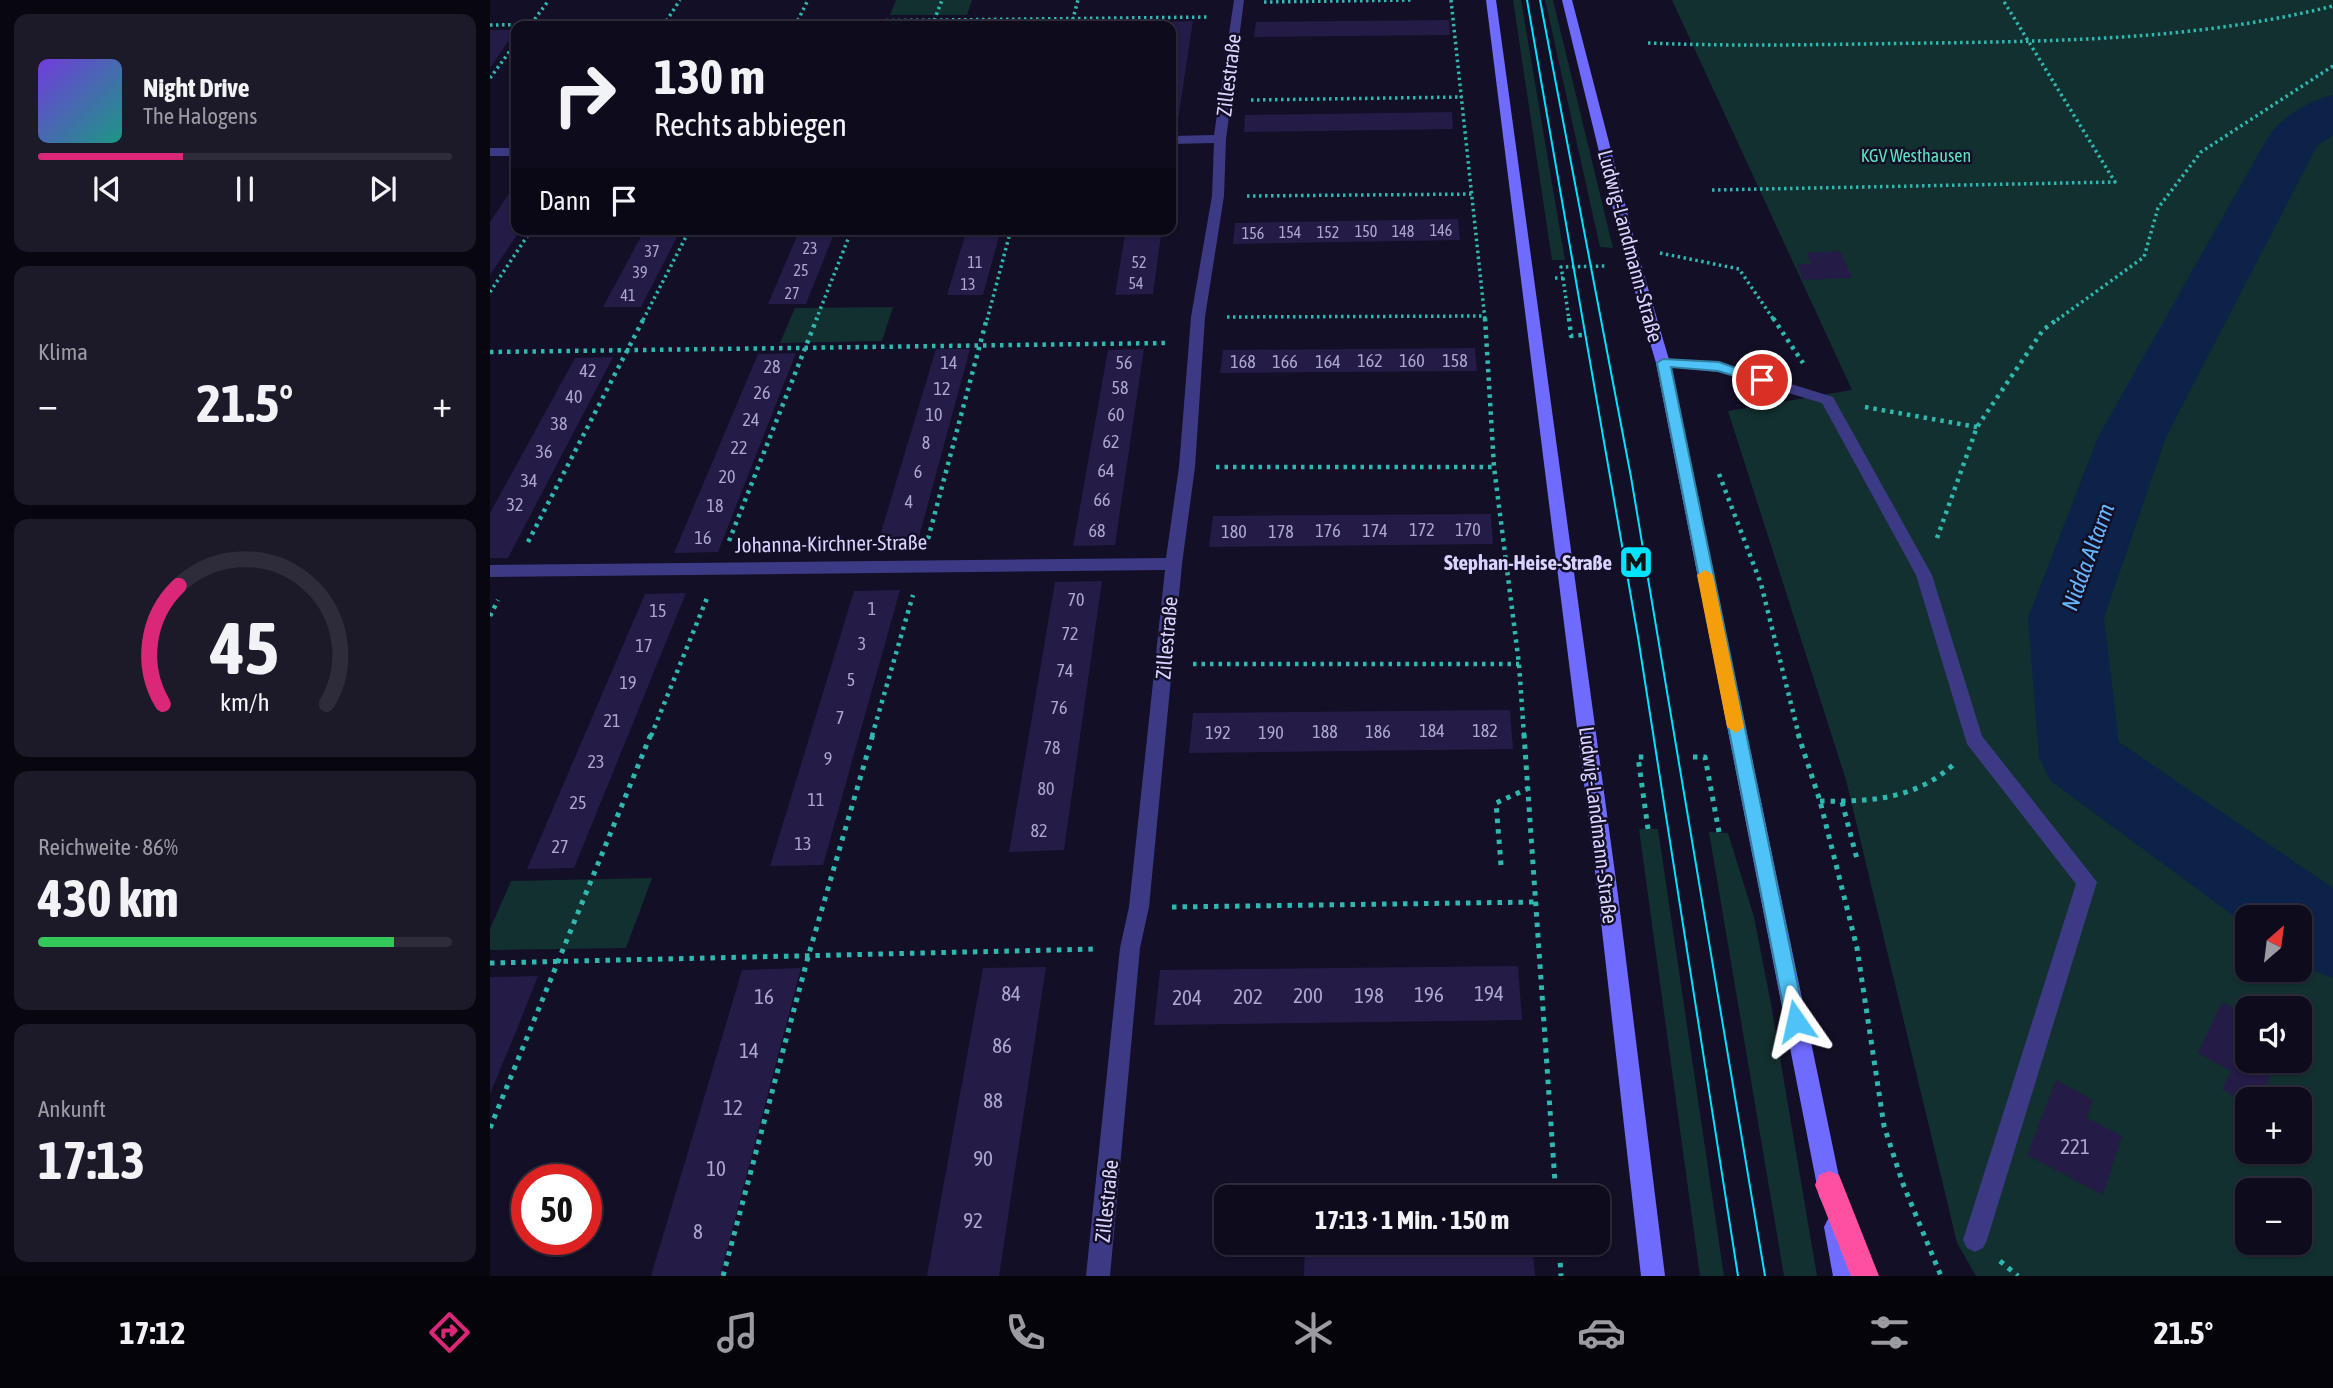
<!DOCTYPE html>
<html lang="de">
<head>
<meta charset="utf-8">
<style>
  body { margin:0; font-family:"Asap Condensed",sans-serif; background:#1c1929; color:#f1f3f6; height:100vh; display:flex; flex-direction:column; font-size:26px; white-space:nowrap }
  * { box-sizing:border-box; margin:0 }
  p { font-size:23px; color:#9b9ba3 }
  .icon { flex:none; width:38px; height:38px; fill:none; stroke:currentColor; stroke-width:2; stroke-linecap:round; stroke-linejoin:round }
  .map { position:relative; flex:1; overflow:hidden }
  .panel { display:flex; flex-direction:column; gap:14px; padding:14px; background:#08060f; width:490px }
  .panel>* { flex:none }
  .banner { position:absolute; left:21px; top:21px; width:665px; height:214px; border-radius:14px; box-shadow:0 2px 5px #0004,0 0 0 2px #2e2b3b; background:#0e0b1c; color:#f1f3f6; overflow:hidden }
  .needle { width:46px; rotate:28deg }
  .controls { position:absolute; left:1745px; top:905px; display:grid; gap:14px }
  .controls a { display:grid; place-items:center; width:77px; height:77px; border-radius:14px; background:#0e0b1c; box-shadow:0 2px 5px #0004,0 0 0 2px #2e2b3b; font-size:35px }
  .speed { position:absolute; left:21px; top:1164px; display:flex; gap:14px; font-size:35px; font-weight:700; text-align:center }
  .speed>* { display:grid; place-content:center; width:91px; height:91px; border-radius:50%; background:#0e0b1c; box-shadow:0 2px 5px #0004,0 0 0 2px #2e2b3b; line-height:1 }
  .speed .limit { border:10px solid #d22; background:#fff; color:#111 }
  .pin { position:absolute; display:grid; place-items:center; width:60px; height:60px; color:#fff; margin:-30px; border:4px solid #fff; border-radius:50%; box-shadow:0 2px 7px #0007 }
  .me { position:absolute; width:77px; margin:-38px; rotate:349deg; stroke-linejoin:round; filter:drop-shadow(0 0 5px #0008) }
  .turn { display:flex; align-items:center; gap:24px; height:147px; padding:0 28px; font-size:32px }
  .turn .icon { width:91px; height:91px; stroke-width:2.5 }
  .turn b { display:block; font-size:49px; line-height:60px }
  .then { display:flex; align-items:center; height:66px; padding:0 28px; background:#0003; gap:14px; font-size:26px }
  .big { font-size:52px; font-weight:700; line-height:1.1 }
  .panel .widget { flex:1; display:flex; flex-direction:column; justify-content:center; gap:10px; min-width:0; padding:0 24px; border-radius:14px; background:#1c1929 }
  .panel .dial { align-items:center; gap:0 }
  .dial svg { height:182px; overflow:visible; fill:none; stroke:#2e2b3b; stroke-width:7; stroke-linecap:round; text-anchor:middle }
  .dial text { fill:#f1f3f6; stroke:none }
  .song { display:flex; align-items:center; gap:21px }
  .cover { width:84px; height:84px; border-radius:10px; background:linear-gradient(135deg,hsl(260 70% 55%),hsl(170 70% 35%)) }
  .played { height:7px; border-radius:4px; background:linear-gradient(90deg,#db2777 35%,#2e2b3b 35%) }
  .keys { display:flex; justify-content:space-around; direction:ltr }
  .heat { display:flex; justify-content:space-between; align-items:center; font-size:38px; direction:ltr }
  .charge { height:10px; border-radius:5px; background:linear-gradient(90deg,#34c759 86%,#2e2b3b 0) }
  .trip { position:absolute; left:724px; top:1185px; width:396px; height:70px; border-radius:14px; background:#0e0b1c; box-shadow:0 2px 5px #0004,0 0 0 2px #2e2b3b; font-weight:700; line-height:70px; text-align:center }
  .dock { display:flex; height:112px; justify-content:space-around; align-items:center; background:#06040b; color:#9b9ba3 }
  .dock .icon { width:49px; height:49px }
  .dock .selected { color:#db2777 }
  .dock b { font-size:32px; color:#f1f3f6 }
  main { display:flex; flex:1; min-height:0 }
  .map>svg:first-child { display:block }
  .green { fill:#12302f; fill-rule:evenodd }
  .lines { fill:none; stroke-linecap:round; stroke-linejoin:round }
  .river { fill:#0c2248; fill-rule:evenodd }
  .building { fill:#241b47 }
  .path-far2 { stroke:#2fb8b0; stroke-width:3.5; stroke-dasharray:2.5 3.5; stroke-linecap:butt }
  .path-far1 { stroke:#2fb8b0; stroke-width:4.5; stroke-dasharray:3.5 5; stroke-linecap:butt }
  .path { stroke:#2fb8b0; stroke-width:5; stroke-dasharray:4.5 6; stroke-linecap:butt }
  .service { fill:#3d3a85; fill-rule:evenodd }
  .minor { fill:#3d3a85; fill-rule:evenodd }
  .secondary { fill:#6f6bff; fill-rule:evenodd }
  .motorway { fill:#ff4fa3; fill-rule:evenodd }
  .tram { stroke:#00e5ff; stroke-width:2 }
  .route { fill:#4fc3f7; stroke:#337fa1; stroke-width:2 }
  .slow { fill:#f59e0b }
  .labels { text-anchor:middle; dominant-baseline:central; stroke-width:5; stroke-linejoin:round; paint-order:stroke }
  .far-number-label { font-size:16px; fill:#aca6d1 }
  .far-park-label { font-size:18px; fill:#5fe0c0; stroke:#130f26 }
  .number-label { font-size:18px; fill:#aca6d1 }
  .street-label { font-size:21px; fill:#d9d4ff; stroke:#130f26 }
  .poi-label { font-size:21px; font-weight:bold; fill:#d9d4ff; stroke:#130f26; text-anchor:end }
  .near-number-label { font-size:21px; fill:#aca6d1 }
  .water-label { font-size:23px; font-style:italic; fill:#62b6ff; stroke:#130f26 }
</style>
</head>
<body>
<main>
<section class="panel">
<div class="widget">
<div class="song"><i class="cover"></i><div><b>Night Drive</b><p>The Halogens</p></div></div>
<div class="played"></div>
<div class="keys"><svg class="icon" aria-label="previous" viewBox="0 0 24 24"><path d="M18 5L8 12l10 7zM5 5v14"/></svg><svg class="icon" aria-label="pause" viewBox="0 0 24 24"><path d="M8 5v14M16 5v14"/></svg><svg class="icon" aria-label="next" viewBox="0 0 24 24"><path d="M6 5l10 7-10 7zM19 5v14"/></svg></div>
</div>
<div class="widget"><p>Klima</p>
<div class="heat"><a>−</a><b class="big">21.5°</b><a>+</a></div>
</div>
<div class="widget dial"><svg viewBox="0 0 100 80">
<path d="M14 69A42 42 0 1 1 86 69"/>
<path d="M14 69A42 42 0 0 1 21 17" stroke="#db2777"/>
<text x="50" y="56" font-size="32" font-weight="700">45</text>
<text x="50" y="72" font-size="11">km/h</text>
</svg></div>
<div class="widget"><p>Reichweite · 86%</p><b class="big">430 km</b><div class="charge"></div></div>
<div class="widget"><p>Ankunft</p><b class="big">17:13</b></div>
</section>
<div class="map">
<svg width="1843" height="1276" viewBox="0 0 1843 1276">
  <rect width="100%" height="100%" fill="#130f26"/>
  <path class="green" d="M406,0H482L477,15H400Z
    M1023,0H1031L1075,260H1062Z
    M1055,0H1063L1123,248L1110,247Z
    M1182,0H1843V1276H1486L1467,1243L1356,780L1238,411L1362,390ZM1757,917H1810V970H1757ZM1757,1008H1810V1060H1757ZM1757,1099H1810V1152H1757ZM1757,1190H1810V1242H1757Z
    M403,307L392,341L290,343L305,308Z
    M1149,829H1168L1234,1276H1210Z
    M1219,832L1238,833L1264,917L1281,1004L1327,1276H1294Z
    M162,878L136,948L0,950V929L21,881Z"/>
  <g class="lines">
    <path class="river" d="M1843,95V135L1827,146L1676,437L1614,618L1629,742L1843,888V978L1810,965V917H1757V926L1561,781L1549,758L1538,618L1608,437L1778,137C1792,116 1818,101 1843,95Z"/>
  </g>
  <path class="building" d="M959,20L960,35L764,37L766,22Z
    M572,21L570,26H541L542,22Z
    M703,21L686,133H681V26H672L673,22Z
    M0,30H26L0,68Z
    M962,112L963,129L754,132L755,115Z
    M26,183V229H31L0,275V222Z
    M968,219L970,240L743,244L745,223Z
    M155,229H191L151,307H113Z
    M310,229H346L316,304H278Z
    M477,229H511L493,295H457Z
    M636,229H672L663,294L625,295Z
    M1350,251L1362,278L1313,280L1307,264H1321L1317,253Z
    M985,348L987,371L730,373L733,350Z
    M446,349H480L426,548L386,549Z
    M654,349L625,545L583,546L618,350Z
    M306,353L228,552L184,553L268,354Z
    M123,357L18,558H0V513L85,358Z
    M1001,514L1003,544L719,547L723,516Z
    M612,581L574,850L519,852L565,582Z
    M410,590L333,865L280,866L364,591Z
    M196,593L84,868L37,869L155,594Z
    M1020,710L1023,749L699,753L703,713Z
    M1028,966L1032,1020L664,1025L670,970Z
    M556,967L509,1276H437L493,968Z
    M311,968L230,1276H161L252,970Z
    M48,976L27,1029L0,1094V977Z
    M1732,1002L1757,1016V1060H1787L1771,1099H1757V1104L1732,1089L1741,1071L1708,1053Z
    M1566,1080L1603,1100L1597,1118L1632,1136L1613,1195L1537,1155Z
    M1769,1178L1793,1190H1766Z
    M1810,1198L1817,1202L1811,1231H1810Z
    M815,1242H1042L1045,1276H814Z"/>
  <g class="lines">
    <path class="path-far2" d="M961,0L995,320
      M774,2L923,0
      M41,24L59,0
      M0,25L720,17
      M173,26L190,0
      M305,26L318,0
      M442,26L452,0
      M581,26L588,0
      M1158,43C1253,47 1348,44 1444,43C1579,41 1711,39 1843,6
      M0,78L26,43
      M761,100L972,97
      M1222,190L1625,182L1513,0
      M757,196L984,194
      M1170,253L1249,269L1284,320
      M1065,278H1073L1071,267L1117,266
      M1073,278L1079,320
      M0,292L42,229
      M737,317L994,316
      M153,320L200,229
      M326,320L362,229
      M497,320L521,229
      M1567,320L1654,257L1668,208L1711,152L1843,66"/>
    <path class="path-far1" d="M995,318L1004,467L1029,664L1034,736
      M1079,318L1081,336L1092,335
      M1283,318L1313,363
      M0,352L676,343
      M1375,407L1487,427
      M726,467H1004
      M1229,474L1271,584L1309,736
      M1447,538L1487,427L1553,330L1569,318
      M438,539L497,318
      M239,541L327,318
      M38,542L154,318
      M0,616L8,600
      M703,664H1029
      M161,736L217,598
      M382,736L423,595"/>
    <path class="path" d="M1034,734L1066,1197
      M1308,734L1330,801L1367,948L1394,1126L1413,1184L1451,1276
      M1203,757H1215L1229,832
      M1330,801C1381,802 1427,799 1465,763
      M1352,802L1367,859
      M1158,829L1148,757H1159
      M1011,865L1006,803L1039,788
      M682,907L1047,902
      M0,963L608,949
      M0,1128L161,734
      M1069,1242L1071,1276
      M1510,1261L1528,1276
      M233,1276L318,957L383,734"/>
    <path class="service" d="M1173,358L1229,362L1343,397L1442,575L1492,736L1607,882L1497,1240L1493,1248L1485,1252L1477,1248L1473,1240L1586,884L1477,744L1426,575L1332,403L1228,372L1168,366L1166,363Z"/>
    <path class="minor" d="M744,0H754L736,139L734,196L715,317L705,467L692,564L659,907L650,948L620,1276H596L630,948L639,907L675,570L0,577V565L676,558L689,467L701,317L722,196L724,143L681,144V136L724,135Z
      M0,148H26V156H0Z"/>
    <path class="secondary" d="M996,0H1006L1128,895L1175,1276H1151L1108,895Z
      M1072,0H1082L1148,254L1180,363L1353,1196L1349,1204L1341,1207L1333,1204L1329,1196L1166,363L1134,254Z
      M1346,1215L1354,1219L1367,1276H1343L1334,1227L1338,1219Z"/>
    <path class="motorway" d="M1339,1171L1349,1175L1389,1276H1361L1325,1185L1329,1175Z"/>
    <path class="tram" d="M1037,0L1148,637L1248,1276
      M1050,0L1141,477L1275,1276"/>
  </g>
  <path class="route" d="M1173,359L1229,362L1279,380L1272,384L1228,371L1181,367L1315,1021L1312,1027L1306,1030L1299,1027L1296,1021L1167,363Z"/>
  <path class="slow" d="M1215,570L1223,575L1254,727L1246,733L1237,727L1207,575Z"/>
  <defs>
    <g id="metro-square" transform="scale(1.75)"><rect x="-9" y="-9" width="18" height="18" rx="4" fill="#00e5ff" stroke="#130f26"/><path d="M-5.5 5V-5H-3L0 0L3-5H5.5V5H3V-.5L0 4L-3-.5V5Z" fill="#111"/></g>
  </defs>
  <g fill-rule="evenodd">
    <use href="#metro-square" x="1146" y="562"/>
  </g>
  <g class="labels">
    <g class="far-number-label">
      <text x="951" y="230">146</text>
      <text x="876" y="231">150</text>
      <text x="913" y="231">148</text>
      <text x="800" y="232">154</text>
      <text x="838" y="232">152</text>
      <text x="763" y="233">156</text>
      <text x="320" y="248">23</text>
      <text x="162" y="251">37</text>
      <text x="485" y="262">11</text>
      <text x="649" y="262">52</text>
      <text x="311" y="270">25</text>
      <text x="150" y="272">39</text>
      <text x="646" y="283">54</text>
      <text x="478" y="284">13</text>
      <text x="302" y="293">27</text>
      <text x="138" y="295">41</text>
    </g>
    <g class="far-park-label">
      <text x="1426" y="155">KGV Westhausen</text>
    </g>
    <g class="number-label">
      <text x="880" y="360">162</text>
      <text x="922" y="360">160</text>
      <text x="965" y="360">158</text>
      <text x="753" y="361">168</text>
      <text x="795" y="361">166</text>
      <text x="838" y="361">164</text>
      <text x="459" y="362">14</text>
      <text x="634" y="362">56</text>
      <text x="282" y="366">28</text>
      <text x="98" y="370">42</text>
      <text x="630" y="387">58</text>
      <text x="452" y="388">12</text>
      <text x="272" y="392">26</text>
      <text x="84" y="396">40</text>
      <text x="444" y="414">10</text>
      <text x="626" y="414">60</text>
      <text x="261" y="419">24</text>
      <text x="69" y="423">38</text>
      <text x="621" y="441">62</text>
      <text x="436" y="442">8</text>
      <text x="249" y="447">22</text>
      <text x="54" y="451">36</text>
      <text x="616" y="470">64</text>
      <text x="428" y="471">6</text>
      <text x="237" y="476">20</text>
      <text x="39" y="480">34</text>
      <text x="612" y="499">66</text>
      <text x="419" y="501">4</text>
      <text x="25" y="504">32</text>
      <text x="225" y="505">18</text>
      <text x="932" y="529">172</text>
      <text x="978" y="529">170</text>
      <text x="607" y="530">68</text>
      <text x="838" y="530">176</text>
      <text x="885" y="530">174</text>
      <text x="744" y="531">180</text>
      <text x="791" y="531">178</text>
      <text x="213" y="537">16</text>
      <text x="586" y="599">70</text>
      <text x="382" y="608">1</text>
      <text x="168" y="610">15</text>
      <text x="580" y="633">72</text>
      <text x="372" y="643">3</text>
      <text x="154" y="645">17</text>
      <text x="575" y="670">74</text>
      <text x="361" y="679">5</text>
      <text x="138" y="682">19</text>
      <text x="569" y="707">76</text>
      <text x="350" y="717">7</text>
      <text x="122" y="720">21</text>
      <text x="942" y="730">184</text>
      <text x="995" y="730">182</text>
      <text x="835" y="731">188</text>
      <text x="888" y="731">186</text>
      <text x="728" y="732">192</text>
      <text x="781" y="732">190</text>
      <text x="562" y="747">78</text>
      <text x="338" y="758">9</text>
      <text x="106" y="761">23</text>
      <text x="556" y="788">80</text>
      <text x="326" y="799">11</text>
      <text x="88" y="802">25</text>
      <text x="549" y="830">82</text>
      <text x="313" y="843">13</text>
      <text x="70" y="846">27</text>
    </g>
    <g class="street-label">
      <text transform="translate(738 75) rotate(-83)">Zillestraße</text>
      <text transform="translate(1141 246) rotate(75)">Ludwig-Landmann-Straße</text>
      <text transform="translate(341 543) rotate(-1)">Johanna-Kirchner-Straße</text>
      <text transform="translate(676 638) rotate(-85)">Zillestraße</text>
      <text transform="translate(1109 825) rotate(83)">Ludwig-Landmann-Straße</text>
      <text transform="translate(616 1201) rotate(-84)">Zillestraße</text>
    </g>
    <g class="poi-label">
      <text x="1122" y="562">Stephan-Heise-Straße</text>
    </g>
    <g class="near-number-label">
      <text x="521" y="993">84</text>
      <text x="999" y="993">194</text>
      <text x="939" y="994">196</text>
      <text x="818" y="995">200</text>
      <text x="879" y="995">198</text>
      <text x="274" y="996">16</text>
      <text x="758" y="996">202</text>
      <text x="697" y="997">204</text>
      <text x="512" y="1045">86</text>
      <text x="259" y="1050">14</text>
      <text x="503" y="1100">88</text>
      <text x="243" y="1107">12</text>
      <text x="1585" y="1146">221</text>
      <text x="493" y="1158">90</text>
      <text x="226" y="1168">10</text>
      <text x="483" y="1220">92</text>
      <text x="208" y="1231">8</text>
    </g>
    <g class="water-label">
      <text transform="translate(1598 557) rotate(-70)">Nidda Altarm</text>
    </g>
  </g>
</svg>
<div class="controls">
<a><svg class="needle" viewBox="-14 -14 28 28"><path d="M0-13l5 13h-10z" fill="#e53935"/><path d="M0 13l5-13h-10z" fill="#9b9ba3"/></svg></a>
<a><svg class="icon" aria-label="sound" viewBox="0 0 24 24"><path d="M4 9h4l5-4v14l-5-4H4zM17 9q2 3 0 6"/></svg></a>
<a>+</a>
<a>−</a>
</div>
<div class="speed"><div class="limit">50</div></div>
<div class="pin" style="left:1272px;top:380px;background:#d93025"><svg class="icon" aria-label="arrive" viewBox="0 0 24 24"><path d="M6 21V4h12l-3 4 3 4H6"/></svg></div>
<svg class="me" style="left:1306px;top:1021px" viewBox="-20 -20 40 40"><path d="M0-17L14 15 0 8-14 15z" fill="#4fc3f7" stroke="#fff" stroke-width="4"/></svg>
<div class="trip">17:13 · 1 Min. · 150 m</div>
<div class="banner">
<div class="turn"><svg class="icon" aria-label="right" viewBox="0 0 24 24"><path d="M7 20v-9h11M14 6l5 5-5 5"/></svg><div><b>130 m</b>Rechts abbiegen</div></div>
<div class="then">Dann<svg class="icon" aria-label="arrive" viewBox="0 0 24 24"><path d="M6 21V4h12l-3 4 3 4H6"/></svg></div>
</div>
</div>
</main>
<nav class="dock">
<b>17:12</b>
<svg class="icon selected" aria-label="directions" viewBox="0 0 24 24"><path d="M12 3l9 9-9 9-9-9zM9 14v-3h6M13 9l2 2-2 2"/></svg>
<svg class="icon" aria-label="music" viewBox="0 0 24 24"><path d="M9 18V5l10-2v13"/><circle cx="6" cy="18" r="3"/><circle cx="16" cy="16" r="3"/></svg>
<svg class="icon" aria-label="phone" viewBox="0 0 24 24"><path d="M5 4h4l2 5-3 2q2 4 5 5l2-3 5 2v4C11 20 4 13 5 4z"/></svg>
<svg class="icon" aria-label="climate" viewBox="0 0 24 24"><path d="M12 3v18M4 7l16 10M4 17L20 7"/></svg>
<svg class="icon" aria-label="car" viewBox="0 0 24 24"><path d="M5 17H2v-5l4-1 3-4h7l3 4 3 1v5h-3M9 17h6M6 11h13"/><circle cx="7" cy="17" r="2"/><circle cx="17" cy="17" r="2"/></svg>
<svg class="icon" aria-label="filters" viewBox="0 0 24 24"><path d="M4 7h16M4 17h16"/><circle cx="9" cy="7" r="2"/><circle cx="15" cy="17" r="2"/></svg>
<b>21.5°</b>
</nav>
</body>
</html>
